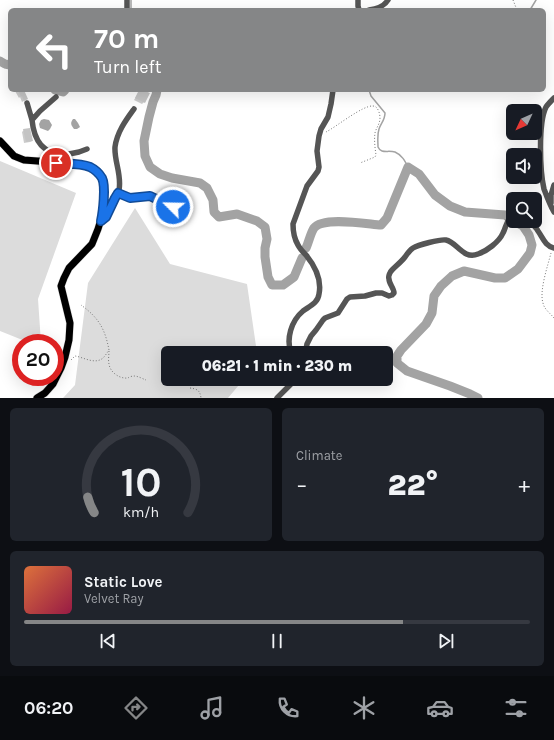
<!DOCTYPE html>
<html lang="en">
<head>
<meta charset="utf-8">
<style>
  body { margin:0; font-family:Karla,sans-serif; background:#20242c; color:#f1f3f6; height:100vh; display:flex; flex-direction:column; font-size:15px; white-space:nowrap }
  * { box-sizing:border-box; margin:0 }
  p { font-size:13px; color:#9ea1a6 }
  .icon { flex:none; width:22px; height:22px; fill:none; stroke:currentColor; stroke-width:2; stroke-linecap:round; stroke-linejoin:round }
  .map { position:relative; height:398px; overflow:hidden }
  .drawer { display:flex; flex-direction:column; gap:10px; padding:10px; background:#0d0f14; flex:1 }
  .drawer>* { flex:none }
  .hud { position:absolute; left:8px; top:8px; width:538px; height:84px; border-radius:6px; box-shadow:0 4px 16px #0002; background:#858687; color:#fff; overflow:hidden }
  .needle { width:26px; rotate:226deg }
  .buttons { position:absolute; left:506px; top:104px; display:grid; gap:8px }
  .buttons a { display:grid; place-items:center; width:36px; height:36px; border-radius:6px; background:#171b24; box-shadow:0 4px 16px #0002; font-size:20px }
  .speed { position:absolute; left:12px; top:334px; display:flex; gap:8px; font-size:20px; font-weight:700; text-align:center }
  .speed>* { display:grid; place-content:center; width:52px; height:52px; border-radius:50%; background:#171b24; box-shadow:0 4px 16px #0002; line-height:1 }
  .speed .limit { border:6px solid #d22; background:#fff; color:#111 }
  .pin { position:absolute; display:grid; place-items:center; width:34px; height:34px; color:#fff; margin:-17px; border:2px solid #fff; border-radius:50%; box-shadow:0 1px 4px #0007 }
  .me { position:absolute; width:44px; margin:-22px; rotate:293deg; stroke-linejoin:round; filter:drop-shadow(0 0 3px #0008) }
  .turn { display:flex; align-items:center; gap:14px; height:84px; padding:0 20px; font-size:18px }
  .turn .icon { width:52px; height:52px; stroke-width:2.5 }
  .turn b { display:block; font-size:28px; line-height:34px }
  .big { font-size:30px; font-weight:800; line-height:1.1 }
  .drawer .widget { flex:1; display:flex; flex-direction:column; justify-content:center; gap:6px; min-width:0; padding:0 14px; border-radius:6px; background:#20242c }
  .drawer .dial { align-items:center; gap:0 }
  .dial svg { height:104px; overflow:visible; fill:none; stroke:#363941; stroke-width:7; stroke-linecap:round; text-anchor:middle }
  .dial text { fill:#f1f3f6; stroke:none }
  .song { display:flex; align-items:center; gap:12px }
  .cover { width:48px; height:48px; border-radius:6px; background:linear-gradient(135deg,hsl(20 70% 55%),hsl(340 70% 35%)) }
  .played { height:4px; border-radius:2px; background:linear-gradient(90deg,#858687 75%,#363941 75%) }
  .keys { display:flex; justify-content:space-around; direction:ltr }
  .heat { display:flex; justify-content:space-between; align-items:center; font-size:22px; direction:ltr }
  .drawer .tiles { flex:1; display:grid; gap:10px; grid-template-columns:1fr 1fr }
  .widget:last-child { grid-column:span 2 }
  .trip { position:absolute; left:161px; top:346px; width:232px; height:40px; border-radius:6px; background:#171b24; box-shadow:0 4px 16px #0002; font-weight:800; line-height:40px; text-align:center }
  .tab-bar { display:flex; height:64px; justify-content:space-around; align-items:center; background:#090b0e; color:#9ea1a6 }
  .tab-bar .icon { width:28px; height:28px }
  .tab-bar .selected { color:#858687 }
  .tab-bar b { font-size:18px; color:#f1f3f6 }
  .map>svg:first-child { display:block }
  .green { fill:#dcdcdc }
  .water { fill:#a3a3a3 }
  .shadow { fill:#0003 }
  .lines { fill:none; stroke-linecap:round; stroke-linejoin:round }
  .stream { stroke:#a3a3a3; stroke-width:1.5 }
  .river { stroke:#a3a3a3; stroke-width:9 }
  .building { fill:#c4c4c4 }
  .major-casing { stroke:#dbdbdb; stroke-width:8 }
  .path { stroke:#777; stroke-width:1; stroke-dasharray:1 2; stroke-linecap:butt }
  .minor { stroke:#555; stroke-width:5.5 }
  .major { stroke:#000; stroke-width:7 }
  .route-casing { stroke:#114b97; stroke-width:10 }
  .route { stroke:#1a73e8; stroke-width:7 }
</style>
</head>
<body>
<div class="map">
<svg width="554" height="398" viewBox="0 0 554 398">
  <rect width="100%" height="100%" fill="#fff"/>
  <path class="green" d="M0,161L76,193L38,299L41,343H30L0,331Z
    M135,208L170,264L247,284L257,353H168V379H244L228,398H63L75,385L88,283Z"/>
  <path class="water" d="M44,119L49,120L52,125L50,129L48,131L40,128L39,124L41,120Z
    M73,119H75L78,123L80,127L77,129H74C71,125 70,123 73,119Z"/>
  <path class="shadow" d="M16,90H23L25,100L22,102L20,97L19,98L15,91Z
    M140,90H141L144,102L142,104L134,100Z
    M24,130L32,141L30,142L24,143L22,132Z"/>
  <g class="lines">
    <path class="stream" d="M131,0V10
      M530,10L536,0
      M369,90L371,96L385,113C385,120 381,123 379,129C377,135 378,141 378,147C381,154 388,150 395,152C402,155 405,161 408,167"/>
    <path class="river" d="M0,61L5,64L10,65
      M55,90L63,92L65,90
      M157,90L156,95L153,102L149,117L144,141L145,156L150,167L160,174L172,178L200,183L207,188L213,200L214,212L219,217L237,214L257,221L265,227L267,239L265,248V257L268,277L272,285H283L294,277L302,258
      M306,248C308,244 311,232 314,228C323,216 367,224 381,225L387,218L408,167L419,174L435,195L450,206L465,212L505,215L513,221
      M478,398L470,394L450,386L407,371L397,363V356L401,350L426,324L432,313L434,296L441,286L452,276L464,271L495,278H505L518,269L530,253L532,245L529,235L523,226L514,221"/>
  </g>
  <path class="building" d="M18,90H24L28,99L24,101L22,96L21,97Z
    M139,90H143L150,93L145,103L135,98Z
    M30,128L33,141L26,142L23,129Z"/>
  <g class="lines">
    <g class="major-casing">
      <path id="major" d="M0,141L14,156L24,160L78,164L90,167L97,171L101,177L104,184L103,213L98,229L92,244L69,268L64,278L61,286L70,323L69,340L65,357L61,368L53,384L45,393L37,398"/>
    </g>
    <path class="path" d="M513,0L517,10
      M326,132C336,127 363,105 373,106C378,106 380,114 380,118C380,124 376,128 375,133C374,140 375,148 376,155L375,157L360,163
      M551,253C548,265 539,291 543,303C544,309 550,313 554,318
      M109,351C109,355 108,360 109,364C110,372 119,379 128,378C129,377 132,376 134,376C138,376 143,379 146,380
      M71,360L75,356C83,357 95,365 103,358C105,356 107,353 109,350C105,329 99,318 81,305
      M190,388C197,389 200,390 201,398"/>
    <path class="minor" d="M127,0V10
      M358,0V6L359,10
      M369,10C377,9 384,7 388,0
      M554,98C551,101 548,104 546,107C538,123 540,172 544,189C547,197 550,205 554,212
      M27,103L32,120
      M54,157L79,152L87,149
      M56,163C53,153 48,152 41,145C35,138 33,130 32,120L40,111L56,97
      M118,193L130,198L150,197L173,207
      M551,203V195L554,185
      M101,221C107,216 109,211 112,203C114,199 118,194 119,190C122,175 114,161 115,147C117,132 126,120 134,109
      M529,221C532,224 536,227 538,231C543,238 545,246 554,248
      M291,353C286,339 291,321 303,311C310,306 318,303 319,294C322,279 315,266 306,255C303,252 300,249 298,245C295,240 293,231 293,224L307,186L318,171L319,167L317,151L319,136L321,129L328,117L331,104L333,90
      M306,353V349L307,344L311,336L316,330L323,320L325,318L338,313L347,299L350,297L365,296L376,293H382L389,296L392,295L394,293C394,288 389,284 389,279C388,276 390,272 392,270C396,266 401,262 405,257C407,254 410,250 413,248C418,245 440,239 446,240C457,242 463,260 478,254C487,251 499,242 503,233C506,227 506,222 511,216H513
      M277,398L292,383L299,379"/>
    <use href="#major" class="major"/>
  </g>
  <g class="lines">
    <g class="route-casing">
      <path id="route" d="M56,163C67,164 80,163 90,167C94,169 99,173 102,178C106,186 103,212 101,221L106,217L115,198L118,193L130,198L150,196L173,207"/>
    </g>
    <use href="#route" class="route"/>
  </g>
</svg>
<div class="buttons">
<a><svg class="needle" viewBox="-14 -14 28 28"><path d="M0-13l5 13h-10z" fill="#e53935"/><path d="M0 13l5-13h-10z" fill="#9ea1a6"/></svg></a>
<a><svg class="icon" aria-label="sound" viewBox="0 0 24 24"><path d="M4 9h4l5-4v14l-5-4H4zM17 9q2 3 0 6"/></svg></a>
<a><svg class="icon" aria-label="search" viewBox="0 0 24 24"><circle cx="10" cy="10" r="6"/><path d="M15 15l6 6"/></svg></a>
</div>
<div class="speed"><div class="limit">20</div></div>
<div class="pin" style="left:56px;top:163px;background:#d93025"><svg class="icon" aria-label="arrive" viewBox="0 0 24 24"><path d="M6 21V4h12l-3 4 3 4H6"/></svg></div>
<svg class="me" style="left:173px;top:207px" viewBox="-20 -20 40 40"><circle r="17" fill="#1a73e8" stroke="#fff" stroke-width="3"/><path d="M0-11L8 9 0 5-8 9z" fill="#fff"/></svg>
<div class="trip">06:21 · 1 min · 230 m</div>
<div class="hud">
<div class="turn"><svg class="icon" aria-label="left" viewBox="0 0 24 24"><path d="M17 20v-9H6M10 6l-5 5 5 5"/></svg><div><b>70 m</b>Turn left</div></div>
</div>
</div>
<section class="drawer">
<div class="tiles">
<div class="widget dial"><svg viewBox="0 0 100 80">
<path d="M14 69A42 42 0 1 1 86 69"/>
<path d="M14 69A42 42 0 0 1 9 57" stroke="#858687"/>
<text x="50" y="56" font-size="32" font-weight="700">10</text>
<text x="50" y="72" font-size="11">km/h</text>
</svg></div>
<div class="widget"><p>Climate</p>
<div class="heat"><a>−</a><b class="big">22°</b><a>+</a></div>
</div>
<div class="widget">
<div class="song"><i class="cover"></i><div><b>Static Love</b><p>Velvet Ray</p></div></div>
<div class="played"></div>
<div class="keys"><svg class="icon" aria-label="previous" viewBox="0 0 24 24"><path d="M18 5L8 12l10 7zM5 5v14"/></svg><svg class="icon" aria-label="pause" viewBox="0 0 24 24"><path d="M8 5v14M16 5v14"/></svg><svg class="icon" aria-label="next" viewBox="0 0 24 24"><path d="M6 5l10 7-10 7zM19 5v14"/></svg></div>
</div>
</div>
</section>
<nav class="tab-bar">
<b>06:20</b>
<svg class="icon selected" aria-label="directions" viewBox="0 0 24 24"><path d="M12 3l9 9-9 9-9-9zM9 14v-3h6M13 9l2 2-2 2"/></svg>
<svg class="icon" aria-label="music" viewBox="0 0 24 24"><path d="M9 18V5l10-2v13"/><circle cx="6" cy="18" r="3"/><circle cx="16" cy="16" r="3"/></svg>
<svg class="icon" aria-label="phone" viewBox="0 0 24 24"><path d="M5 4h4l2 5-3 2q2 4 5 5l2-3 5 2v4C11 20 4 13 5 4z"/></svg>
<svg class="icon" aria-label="climate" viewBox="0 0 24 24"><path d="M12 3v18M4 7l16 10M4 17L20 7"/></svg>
<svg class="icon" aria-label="car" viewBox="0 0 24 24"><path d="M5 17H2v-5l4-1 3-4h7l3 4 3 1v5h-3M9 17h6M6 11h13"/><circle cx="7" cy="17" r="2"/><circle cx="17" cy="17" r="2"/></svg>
<svg class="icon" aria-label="filters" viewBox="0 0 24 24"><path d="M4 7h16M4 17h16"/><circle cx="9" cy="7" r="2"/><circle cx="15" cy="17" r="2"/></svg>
</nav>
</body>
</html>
